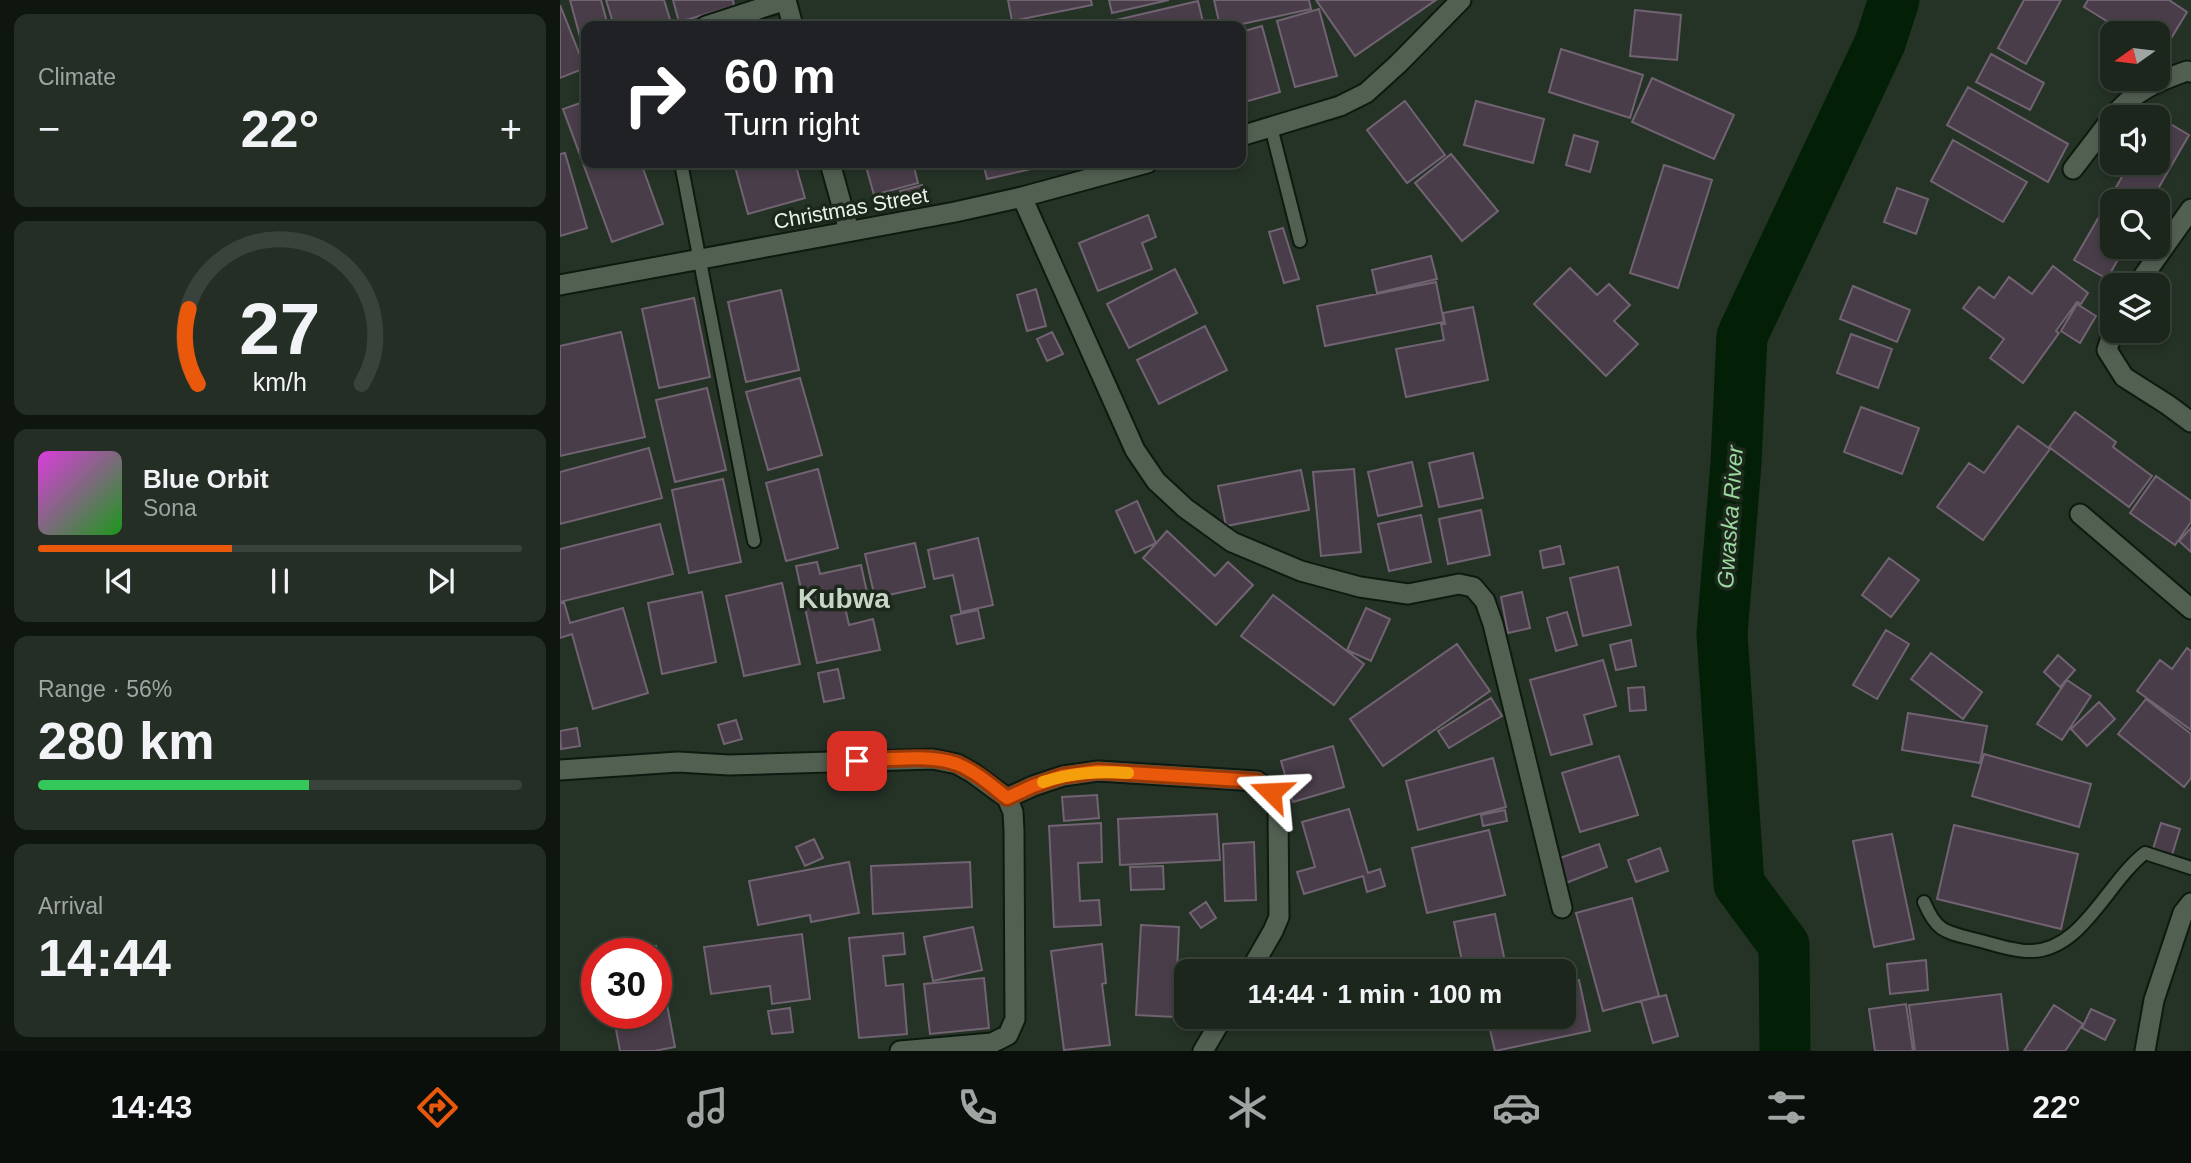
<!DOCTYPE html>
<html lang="en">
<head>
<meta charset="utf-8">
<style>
  body { margin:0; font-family:Arial,sans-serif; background:#252e25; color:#f1f3f6; height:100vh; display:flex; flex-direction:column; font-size:26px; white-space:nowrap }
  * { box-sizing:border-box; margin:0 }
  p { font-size:23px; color:#a0a5a3 }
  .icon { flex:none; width:38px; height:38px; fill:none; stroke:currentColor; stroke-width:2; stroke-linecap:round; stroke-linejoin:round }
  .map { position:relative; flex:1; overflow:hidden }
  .sheet { display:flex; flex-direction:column; gap:14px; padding:14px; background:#0f150f; width:560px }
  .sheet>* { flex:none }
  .banner { position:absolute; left:21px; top:21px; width:665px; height:147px; border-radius:14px; box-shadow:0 4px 10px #0003,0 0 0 2px #3a433b; background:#202124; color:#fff; overflow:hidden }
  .needle { width:46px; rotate:256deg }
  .buttons { position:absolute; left:1540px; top:21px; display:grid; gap:14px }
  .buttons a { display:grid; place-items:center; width:70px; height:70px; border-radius:14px; background:#1c261c; box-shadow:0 4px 10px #0003,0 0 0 2px #3a433b; font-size:35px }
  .speed { position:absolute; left:21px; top:938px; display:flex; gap:14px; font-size:35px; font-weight:700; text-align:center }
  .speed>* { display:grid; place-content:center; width:91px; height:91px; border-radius:50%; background:#1c261c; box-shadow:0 4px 10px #0003,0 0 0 2px #3a433b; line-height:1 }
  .speed .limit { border:10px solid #d22; background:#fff; color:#111 }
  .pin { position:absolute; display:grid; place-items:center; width:60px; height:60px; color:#fff; margin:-30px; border-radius:14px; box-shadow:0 4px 10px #0006 }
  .me { position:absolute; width:77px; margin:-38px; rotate:291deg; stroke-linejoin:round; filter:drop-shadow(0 0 5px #0008) }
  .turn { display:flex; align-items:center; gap:24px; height:147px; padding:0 28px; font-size:32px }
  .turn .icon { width:91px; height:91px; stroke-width:2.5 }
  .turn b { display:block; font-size:49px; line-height:60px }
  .big { font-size:52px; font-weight:700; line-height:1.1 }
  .sheet .widget { flex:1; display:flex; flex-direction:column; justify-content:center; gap:10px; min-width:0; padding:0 24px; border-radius:14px; background:#252e25 }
  .sheet .dial { align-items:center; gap:0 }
  .dial svg { height:182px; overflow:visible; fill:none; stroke:#3a433b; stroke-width:7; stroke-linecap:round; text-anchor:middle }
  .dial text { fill:#f1f3f6; stroke:none }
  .song { display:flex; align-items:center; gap:21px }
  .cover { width:84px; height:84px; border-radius:10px; background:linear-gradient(135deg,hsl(300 70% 55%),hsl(120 70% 35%)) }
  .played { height:7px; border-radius:4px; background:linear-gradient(90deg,#ea580c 40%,#3a433b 40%) }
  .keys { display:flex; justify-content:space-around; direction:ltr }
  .heat { display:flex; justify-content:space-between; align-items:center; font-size:38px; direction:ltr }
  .charge { height:10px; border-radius:5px; background:linear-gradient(90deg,#34c759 56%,#3a433b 0) }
  .trip { position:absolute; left:614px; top:959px; width:402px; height:70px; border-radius:14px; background:#1c261c; box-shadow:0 4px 10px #0003,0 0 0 2px #3a433b; font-weight:700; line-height:70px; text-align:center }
  .menu { display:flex; height:112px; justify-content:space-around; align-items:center; background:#0b0f0b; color:#a0a5a3 }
  .menu .icon { width:49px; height:49px }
  .menu .on { color:#ea580c }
  .menu b { font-size:32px; color:#f1f3f6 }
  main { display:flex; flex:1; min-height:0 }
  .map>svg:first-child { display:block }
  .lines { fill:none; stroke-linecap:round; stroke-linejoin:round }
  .river { stroke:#032006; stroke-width:51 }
  .building { fill:#4a3d4a; stroke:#716371; stroke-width:2 }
  .service-casing { stroke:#0e190f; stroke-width:16 }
  .minor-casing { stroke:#0e190f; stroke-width:23 }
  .service { stroke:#526052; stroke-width:12 }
  .minor { stroke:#526052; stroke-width:19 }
  .route-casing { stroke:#983908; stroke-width:18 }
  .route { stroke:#ea580c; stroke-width:12 }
  .slow { stroke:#f59e0b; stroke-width:12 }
  .labels { text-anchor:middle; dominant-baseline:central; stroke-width:7; stroke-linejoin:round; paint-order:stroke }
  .street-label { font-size:21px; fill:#ebf3eb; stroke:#1c281c }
  .water-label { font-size:23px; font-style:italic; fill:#9ad89d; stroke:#1c281c }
  .district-label { font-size:28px; font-weight:bold; fill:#c7d6c7; stroke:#1c281c }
</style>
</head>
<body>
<main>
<section class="sheet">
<div class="widget"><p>Climate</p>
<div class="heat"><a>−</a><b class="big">22°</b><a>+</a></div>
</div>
<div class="widget dial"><svg viewBox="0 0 100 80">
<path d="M14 69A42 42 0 1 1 86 69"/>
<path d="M14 69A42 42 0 0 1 10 36" stroke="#ea580c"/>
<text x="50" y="56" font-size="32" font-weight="700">27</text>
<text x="50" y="72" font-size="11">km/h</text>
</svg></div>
<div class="widget">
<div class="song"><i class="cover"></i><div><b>Blue Orbit</b><p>Sona</p></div></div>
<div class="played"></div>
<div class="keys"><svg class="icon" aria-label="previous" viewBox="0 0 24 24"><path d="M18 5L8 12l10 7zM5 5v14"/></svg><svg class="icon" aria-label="pause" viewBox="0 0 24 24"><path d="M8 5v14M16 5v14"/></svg><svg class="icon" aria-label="next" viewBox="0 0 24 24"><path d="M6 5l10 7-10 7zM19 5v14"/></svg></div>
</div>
<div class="widget"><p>Range · 56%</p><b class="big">280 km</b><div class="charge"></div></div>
<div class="widget"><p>Arrival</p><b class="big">14:44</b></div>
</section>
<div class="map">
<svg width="1631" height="1051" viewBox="0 0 1631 1051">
  <rect width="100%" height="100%" fill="#253226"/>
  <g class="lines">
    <path class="river" d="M1225,1051L1224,945L1179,884L1162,634L1176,463L1182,336L1320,43L1334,0"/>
  </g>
  <path class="building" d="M10,0H41L48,26H26V59Z
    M46,0H104L112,26H54Z
    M113,0H173L174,6L119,22Z
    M448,0H531L532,5L452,21Z
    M549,0H609L552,13Z
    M654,0H749L751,9L673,26H660Z
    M756,0H876L795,56Z
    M1464,0H1501L1466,64L1438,48Z
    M1528,0H1609L1627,12L1601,55L1598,53V33H1566L1524,7Z
    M638,1L644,26H554L552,21Z
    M0,5L25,68L0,78Z
    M759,9L777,76L735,87L717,21Z
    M1075,10L1121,15L1117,60L1070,56Z
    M702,26L720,92L681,103V32Z
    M1001,49L1083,75L1070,118L989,92Z
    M1431,54L1484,83L1470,110L1416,82Z
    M1092,78L1174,115L1154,159L1072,122Z
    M1408,87L1508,144L1488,182L1387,125Z
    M26,101V163H81L103,224L52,242L3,109Z
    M845,101L885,155L847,183L807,130Z
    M916,101L984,119L973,163L904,145Z
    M1597,116L1629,135L1591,201H1552V247H1565L1547,279L1514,260L1570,163H1598Z
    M1014,135L1038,142L1030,172L1006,165Z
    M1393,140L1467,182L1443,222L1371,181Z
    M5,153L27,228L0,236V154Z
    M891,154L938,211L902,241L855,183Z
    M174,163H235L245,198L188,214Z
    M305,163H353L358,183L314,195Z
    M423,163H469L471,169L427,179Z
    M1104,165L1152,180L1118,288L1070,273Z
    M362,185L366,202L344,208L340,191Z
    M1337,188L1368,199L1356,234L1324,222Z
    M588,215L596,237L582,243L592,269L538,291L519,243Z
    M723,228L739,279L724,283L709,232Z
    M871,256L877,279L817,293L812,270Z
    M1493,266L1528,293L1521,304L1517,302L1496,331L1499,333L1463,383L1430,358L1444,339L1403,308L1419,287L1434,298L1449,277L1472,294Z
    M1010,268L1037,295L1049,284L1070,305L1054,321L1078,344L1046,376L974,304Z
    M615,269L637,313L569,348L547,304Z
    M876,282L884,322L765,346L757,306Z
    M1293,286L1350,310L1337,342L1280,319Z
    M476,289L486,326L467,331L457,295Z
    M221,290L239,370L186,382L168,302Z
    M134,298L150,377L99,388L82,309Z
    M1517,304L1536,316L1520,343L1501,331Z
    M913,307L928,380L846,397L836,349L884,340L881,324H885L883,313Z
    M645,326L667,370L599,404L577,360Z
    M61,332L85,437L0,456V346Z
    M492,332L503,354L487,361L477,339Z
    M1291,334L1332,349L1318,388L1277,373Z
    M240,378L262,455L208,470L186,392Z
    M147,388L166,470L115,482L96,400Z
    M1301,407L1359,428L1342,474L1284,452Z
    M1515,412L1556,442L1553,447L1592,476L1569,507L1489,447Z
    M1458,426L1490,449L1423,540L1377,507L1409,463L1424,473Z
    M89,448L102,498L0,524V472Z
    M913,453L923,498L879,507L869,463Z
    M852,462L862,506L818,516L808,472Z
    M258,469L278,548L226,561L206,483Z
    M794,469L801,552L761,556L753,472Z
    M741,470L749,510L666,526L658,486Z
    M1596,476L1631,501V522L1615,545L1570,513Z
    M163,479L181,562L129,573L112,490Z
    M577,501L596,543L575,553L556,511Z
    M921,510L930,555L888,564L879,519Z
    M861,515L871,562L829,571L818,524Z
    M100,524L113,574L0,602V549Z
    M1631,528V552L1619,541Z
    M607,531L655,576L668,562L693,585L656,625L583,558Z
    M418,538L433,605L401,612L393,575L374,579L368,550Z
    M355,543L365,587L315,598L305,554Z
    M1000,546L1004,564L983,568L980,551Z
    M1329,558L1359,580L1331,617L1302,595Z
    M257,562L260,574L301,565L308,597L284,603L289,625L313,619L320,650L257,663L236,566Z
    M1058,567L1071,625L1023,636L1010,578Z
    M222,583L240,664L184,676L166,596Z
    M142,592L156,662L102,674L88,603Z
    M962,592L970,628L948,633L941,597Z
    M713,595L804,664L774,705L681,636Z
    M4,602L10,623L63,608L88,693L33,709L12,634L0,638V604Z
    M806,608L830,619L811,661L787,650Z
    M418,610L424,638L397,644L391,616Z
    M1007,612L1017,645L996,651L987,618Z
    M1326,630L1349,644L1317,699L1293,685Z
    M1071,640L1076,666L1056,670L1050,645Z
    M897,644L930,691L823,766L790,719Z
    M1627,648L1631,651V730L1577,691L1600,660L1612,669Z
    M1371,653L1422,692L1403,719L1351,679Z
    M1498,655L1515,670L1500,687L1484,672Z
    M1043,660L1056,706L1024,715L1032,744L991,755L970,680Z
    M278,669L284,698L264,702L258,673Z
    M1507,680L1531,696L1502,740L1477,724Z
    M1084,687L1086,710L1070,711L1068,688Z
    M931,698L942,716L889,748L878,731Z
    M1586,699L1631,734V778L1624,787L1558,734Z
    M1539,702L1555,719L1527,746L1511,729Z
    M1348,713L1427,726L1420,763L1342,750Z
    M176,720L182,739L164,744L158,725Z
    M17,728L20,746L1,749L0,731Z
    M773,746L784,787L733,802L721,761Z
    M1424,754L1531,784L1519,827L1412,796Z
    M1059,756L1078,815L1020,832L1002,773Z
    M933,758L946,807L858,830L846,781Z
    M537,795L539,818L504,821L502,797Z
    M789,809L808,873L820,869L825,886L807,892L803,876L744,894L737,872L755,867L742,822Z
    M945,810L947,821L923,826L921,815Z
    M657,814L660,860L560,865L558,819Z
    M541,823L542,862L518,863L520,901L539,900L541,925L494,927L489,826Z
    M1601,823L1620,829L1612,855L1593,849Z
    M1394,825L1518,854L1501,929L1377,899Z
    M929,830L945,895L867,913L852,848Z
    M1332,834L1354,939L1314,947L1293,841Z
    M254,839L263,858L245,866L236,847Z
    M694,842L696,900L665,901L663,844Z
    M1039,844L1047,867L1006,883L997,859Z
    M1100,848L1108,871L1076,882L1068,860Z
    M289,862L299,913L251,922L250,915L198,925L189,881Z
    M410,862L412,907L313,914L311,866Z
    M603,866L604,889L571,890L570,867Z
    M1072,898L1099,996L1043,1011L1016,913Z
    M646,902L656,918L641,928L630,913Z
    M935,914L947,971H904L894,922Z
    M581,925L619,927L615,1017L576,1015Z
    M413,927L422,970L373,981L364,937Z
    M343,933L345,954L323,956L326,986L343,984L347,1034L299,1038L289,938Z
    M242,934L250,999L212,1004L210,986L151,994L144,947Z
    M542,944L546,983L542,984L550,1045L504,1050L491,951Z
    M96,946L115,1047L94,1051H60L53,1013H96V954H56Z
    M1366,960L1368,990L1330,994L1327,964Z
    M424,978L429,1028L370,1034L364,984Z
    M1019,980L1030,1031L935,1051L927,1017H1004V983Z
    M1441,994L1448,1051H1355L1349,1005Z
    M1106,995L1118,1036L1093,1043L1081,1001Z
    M1346,1004L1353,1051H1315L1309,1009Z
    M1494,1005L1523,1024L1505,1051H1464Z
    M230,1008L233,1032L212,1034L208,1011Z
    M1531,1009L1555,1020L1545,1040L1522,1028Z"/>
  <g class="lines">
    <g class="service-casing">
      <path id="service" d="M711,127L740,241
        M121,163L194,541
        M1364,902C1377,933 1386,932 1417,940C1434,944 1452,951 1469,951C1522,952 1547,882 1585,853L1631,868"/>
    </g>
    <g class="minor-casing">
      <path id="minor" d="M226,0L233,26
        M146,26L226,0
        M1553,117C1572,92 1598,81 1627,71L1631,72
        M681,136L780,106L806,93L838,64L901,0
        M270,163L289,231
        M1513,169L1552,118
        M462,197L575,450L596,481L625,508L672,542L741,571L800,587L848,594L899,584L913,587L925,601L933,624L1002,908
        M0,285L395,212L462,197L587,163
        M1577,285L1631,209
        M1553,331L1547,350L1564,377L1608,405L1631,422
        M1520,514L1631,609
        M0,770L118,762L169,765L373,759L397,764L413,773L447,798L453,812L454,831L455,1019L448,1035L432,1043L340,1051
        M447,798L473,786L503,776L538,771L697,781L711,792L718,809L719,917L713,931L690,971
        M643,1051L663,1017
        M1585,1051L1594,1000L1623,913L1631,903"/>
    </g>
    <use href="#service" class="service"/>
    <use href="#minor" class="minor"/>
  </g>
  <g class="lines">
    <g class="route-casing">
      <path id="route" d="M297,761C327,760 369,754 397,764C415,771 432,786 447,798L473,786L502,776L538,771L697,781L711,792"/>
    </g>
    <use href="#route" class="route"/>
    <path class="slow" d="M483,782C512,773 537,771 568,773"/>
  </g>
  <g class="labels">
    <g class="street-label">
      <text transform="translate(291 208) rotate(-10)">Christmas Street</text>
    </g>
    <g class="water-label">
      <text transform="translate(1170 517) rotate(-86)">Gwaska River</text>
    </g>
    <g class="district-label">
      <text x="284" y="598">Kubwa</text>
    </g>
  </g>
</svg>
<div class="buttons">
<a><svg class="needle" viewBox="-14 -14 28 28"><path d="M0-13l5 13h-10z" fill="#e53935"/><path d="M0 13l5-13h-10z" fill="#a0a5a3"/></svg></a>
<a><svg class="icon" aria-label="sound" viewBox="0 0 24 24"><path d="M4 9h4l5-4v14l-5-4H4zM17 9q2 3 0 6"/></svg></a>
<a><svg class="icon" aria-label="search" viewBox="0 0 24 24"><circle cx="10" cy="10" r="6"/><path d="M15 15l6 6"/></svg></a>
<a><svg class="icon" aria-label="layers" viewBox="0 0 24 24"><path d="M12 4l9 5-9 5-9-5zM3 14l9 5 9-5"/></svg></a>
</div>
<div class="speed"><div class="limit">30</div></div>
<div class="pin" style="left:297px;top:761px;background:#d93025"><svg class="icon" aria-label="arrive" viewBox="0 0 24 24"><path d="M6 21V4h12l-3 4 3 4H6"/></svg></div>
<svg class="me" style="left:711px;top:792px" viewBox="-20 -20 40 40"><path d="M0-17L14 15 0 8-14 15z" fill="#ea580c" stroke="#fff" stroke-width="4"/></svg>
<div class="trip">14:44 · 1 min · 100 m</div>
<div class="banner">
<div class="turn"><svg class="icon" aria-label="right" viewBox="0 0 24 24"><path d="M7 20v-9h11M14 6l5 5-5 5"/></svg><div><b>60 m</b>Turn right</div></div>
</div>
</div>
</main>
<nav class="menu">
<b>14:43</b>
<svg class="icon on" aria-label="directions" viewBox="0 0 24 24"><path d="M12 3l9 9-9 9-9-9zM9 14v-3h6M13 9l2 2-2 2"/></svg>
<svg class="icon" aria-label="music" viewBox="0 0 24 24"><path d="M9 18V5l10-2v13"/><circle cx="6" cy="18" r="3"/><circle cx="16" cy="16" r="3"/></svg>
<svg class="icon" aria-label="phone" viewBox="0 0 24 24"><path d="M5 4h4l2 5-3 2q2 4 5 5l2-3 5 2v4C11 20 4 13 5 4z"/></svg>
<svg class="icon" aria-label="climate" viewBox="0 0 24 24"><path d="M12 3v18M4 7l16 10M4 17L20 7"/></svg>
<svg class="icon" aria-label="car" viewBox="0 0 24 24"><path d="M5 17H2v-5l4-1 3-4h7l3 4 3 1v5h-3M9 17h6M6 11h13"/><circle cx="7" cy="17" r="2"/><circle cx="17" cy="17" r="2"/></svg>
<svg class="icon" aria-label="filters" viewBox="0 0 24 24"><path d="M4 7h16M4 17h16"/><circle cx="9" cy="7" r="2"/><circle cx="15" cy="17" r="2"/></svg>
<b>22°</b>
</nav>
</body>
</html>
